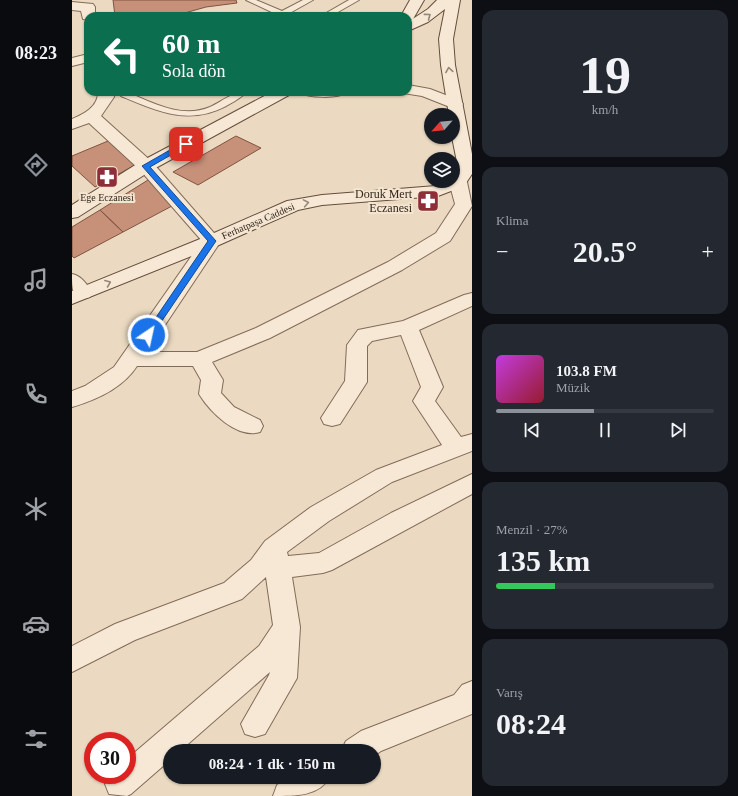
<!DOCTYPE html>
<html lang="tr">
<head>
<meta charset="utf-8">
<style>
  body { margin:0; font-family:"Times New Roman",serif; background:#242831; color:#f1f3f6; height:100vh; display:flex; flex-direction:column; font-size:15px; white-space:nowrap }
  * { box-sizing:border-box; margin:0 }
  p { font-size:13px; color:#9ea1a6 }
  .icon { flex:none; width:22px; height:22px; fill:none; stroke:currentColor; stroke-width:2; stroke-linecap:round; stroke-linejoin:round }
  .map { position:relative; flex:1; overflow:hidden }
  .sheet { display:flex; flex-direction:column; gap:10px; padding:10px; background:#0d0f14; width:266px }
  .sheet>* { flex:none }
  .top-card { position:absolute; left:12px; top:12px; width:328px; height:84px; border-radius:12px; box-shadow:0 1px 3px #0004; background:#0b6e4f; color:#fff; overflow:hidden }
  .needle { width:26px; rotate:243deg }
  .fabs { position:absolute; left:352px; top:108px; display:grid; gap:8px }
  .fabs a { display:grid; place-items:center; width:36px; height:36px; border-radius:50%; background:#171b24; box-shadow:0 1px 3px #0004; font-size:20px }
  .speed { position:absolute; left:12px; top:732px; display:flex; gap:8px; font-size:20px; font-weight:700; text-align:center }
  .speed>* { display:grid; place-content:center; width:52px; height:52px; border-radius:50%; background:#171b24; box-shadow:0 1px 3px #0004; line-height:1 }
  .speed .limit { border:6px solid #d22; background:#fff; color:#111 }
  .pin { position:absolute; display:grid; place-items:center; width:34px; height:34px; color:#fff; margin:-17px; border-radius:8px; box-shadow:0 2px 6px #0006 }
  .me { position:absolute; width:44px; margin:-22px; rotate:34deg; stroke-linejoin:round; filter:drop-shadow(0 0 3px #0008) }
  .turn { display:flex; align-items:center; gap:14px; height:84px; padding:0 12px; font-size:18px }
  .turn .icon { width:52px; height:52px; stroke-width:2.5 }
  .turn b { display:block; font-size:28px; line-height:34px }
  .big { font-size:30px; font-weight:700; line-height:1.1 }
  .sheet .card { flex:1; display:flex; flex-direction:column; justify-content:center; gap:6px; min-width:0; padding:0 14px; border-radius:12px; background:#242831 }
  .sheet .dial { align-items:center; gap:0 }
  .dial b { font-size:52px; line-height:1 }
  .song { display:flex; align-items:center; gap:12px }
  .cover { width:48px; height:48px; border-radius:6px; background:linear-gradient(135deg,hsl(290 70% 55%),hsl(350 70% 35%)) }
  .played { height:4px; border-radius:2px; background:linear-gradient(90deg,#8c9099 45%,#363941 45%) }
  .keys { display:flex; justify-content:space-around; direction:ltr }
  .heat { display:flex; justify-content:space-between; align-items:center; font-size:22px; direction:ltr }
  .charge { height:6px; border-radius:3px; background:linear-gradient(90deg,#34c759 27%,#363941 0) }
  .trip { position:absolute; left:91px; top:744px; width:218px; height:40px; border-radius:20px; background:#171b24; box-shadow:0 1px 3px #0004; font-weight:700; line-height:40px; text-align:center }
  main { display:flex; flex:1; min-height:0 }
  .tabs { display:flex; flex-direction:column; width:72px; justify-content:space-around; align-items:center; background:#090b0e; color:#9ea1a6 }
  .tabs .icon { width:28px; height:28px }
  .tabs .on { color:#8c9099 }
  .tabs b { font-size:18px; color:#f1f3f6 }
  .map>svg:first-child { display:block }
  .building { fill:#c79179; stroke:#815341 }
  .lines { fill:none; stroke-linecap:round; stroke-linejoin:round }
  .lane-casing { stroke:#836b5a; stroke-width:2 }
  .street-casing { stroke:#836b5a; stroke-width:2 }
  .secondary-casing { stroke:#654d3d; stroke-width:2 }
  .lane { fill:#f6e8d4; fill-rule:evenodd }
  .street { fill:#f6e8d4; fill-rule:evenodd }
  .secondary { fill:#f6e8d4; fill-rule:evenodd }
  .oneway { stroke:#958778 }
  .route { fill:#1a73e8; stroke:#114b97 }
  .labels { text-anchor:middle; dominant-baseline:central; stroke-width:4; stroke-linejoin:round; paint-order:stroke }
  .far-poi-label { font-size:10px; fill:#34261d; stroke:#f3e5d0 }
  .far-street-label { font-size:10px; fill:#34261d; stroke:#f3e5d0 }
  .poi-label { font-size:12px; fill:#34261d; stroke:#f3e5d0; text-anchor:end }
</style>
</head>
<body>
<main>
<nav class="tabs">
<b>08:23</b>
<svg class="icon on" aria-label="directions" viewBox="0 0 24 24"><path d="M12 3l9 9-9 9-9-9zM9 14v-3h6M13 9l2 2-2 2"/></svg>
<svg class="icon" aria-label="music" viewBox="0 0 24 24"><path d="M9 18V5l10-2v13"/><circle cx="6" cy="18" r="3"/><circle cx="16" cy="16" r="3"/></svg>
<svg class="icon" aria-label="phone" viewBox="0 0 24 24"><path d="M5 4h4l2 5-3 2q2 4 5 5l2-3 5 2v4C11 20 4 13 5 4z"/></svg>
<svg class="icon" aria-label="climate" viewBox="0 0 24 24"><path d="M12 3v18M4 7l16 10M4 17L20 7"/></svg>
<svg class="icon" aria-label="car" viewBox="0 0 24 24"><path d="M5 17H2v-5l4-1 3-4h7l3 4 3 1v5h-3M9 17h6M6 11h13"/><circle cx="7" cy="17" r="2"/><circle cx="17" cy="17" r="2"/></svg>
<svg class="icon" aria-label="filters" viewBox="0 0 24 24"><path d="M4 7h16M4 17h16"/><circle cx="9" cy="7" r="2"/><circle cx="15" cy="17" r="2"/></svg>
</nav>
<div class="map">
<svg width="400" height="796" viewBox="0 0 400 796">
  <rect width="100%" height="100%" fill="#ebdac1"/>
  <path class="building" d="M41,0H164L165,3L134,7L102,16H43Z
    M164,136L189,148L126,185L101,172Z
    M36,141L63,165L23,187L0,166V156Z
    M76,180L100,206L51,232L28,210Z
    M28,210L51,232L2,258L0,256V227Z"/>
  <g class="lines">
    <g class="lane-casing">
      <path id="lane" d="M174,0H184L210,11L231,0H241L216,14L218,16H208Z
        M277,0H287L259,16H249Z
        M49,92H55C81,103 110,119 138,107C151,101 160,92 174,92C169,98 161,102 154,106C116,126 85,111 49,96Z
        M228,92H274C267,99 235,98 228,92Z"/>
    </g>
    <g class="street-casing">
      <path id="street" d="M0,2L21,4L23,7V16H16V20L11,19L9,11L0,10Z
        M16,54V62L0,66V58Z
        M336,85L358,89L389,101L391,104L389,107L383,109L350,96L331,93L330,92H336Z
        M26,92H42V97L29,116L80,162L149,241L75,352H125L184,328L316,262L364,233L383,204L377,182L381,181V178H392L395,182L400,206L378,241L330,270L198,338L140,362L151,380L149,393L162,407L188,420L191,426L188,432C165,439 138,412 127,394L129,380L121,366H65C51,388 24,400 0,407V391L13,386L42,367L130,241L68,170L17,123L0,129V119C12,114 26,107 26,92Z
        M0,274C10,276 15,285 21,293L18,297C0,303 0,289 0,274Z
        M400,293V306L347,330L371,387L363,401L389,437L400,434V451L320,482L257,521L215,552L216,556L247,553L319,513L400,474V494L260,570L251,573L220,577L228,627L225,678L193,734L183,737L173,734L169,724L197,675L198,672L108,751H98V760L59,794L55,796L37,794L33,784L37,775H55V759L187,646L201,625L194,577L170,599L63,640L0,672V646L43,624L152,583L179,560L193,541L239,507L304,470L370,445L341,401L349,387L329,335L300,341L295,346V382L268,424L260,426L252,424L249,418L273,381L275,345L286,330L331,321L392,295Z
        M400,681V714L309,751L302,756V751H269L274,741L289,731L382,695L390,685Z
        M217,777H258C247,796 225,796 201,796L205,785Z"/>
    </g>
    <g class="secondary-casing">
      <path id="secondary" d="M338,0H352L341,19L336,20V16H329Z
        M365,0H388L381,39L383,65L400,154V174L392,186L366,196L250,205L226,210L147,245L0,304V291L133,237L215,201L250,195L364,186L375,181H381L385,162L380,137L381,115H377L369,65L367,39L373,9L356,22L336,31V22L356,9Z
        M200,92H220L217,95L80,170L6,217L0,218V205L68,162Z"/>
    </g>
    <use href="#lane" class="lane"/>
    <use href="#street" class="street"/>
    <use href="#secondary" class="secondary"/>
  </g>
  <defs><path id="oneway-chevron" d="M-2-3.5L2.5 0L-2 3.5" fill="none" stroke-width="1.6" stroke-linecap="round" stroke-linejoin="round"/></defs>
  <g class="oneway">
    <use href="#oneway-chevron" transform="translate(356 16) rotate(-37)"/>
    <use href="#oneway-chevron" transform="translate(377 70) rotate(-99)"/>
    <use href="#oneway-chevron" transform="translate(234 203) rotate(-10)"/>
    <use href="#oneway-chevron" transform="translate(36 283) rotate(-22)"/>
  </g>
  <path class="route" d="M112,142L118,144L78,167L144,241L79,337L76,338L72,335L136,241L70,166Z"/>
  <defs>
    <g id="pharmacy-square" transform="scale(1.15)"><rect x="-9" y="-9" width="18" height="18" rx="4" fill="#8e2e39" stroke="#f3e5d0"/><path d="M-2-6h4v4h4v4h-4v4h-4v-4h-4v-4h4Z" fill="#fff"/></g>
  </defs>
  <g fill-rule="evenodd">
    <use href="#pharmacy-square" x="35" y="177"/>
    <use href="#pharmacy-square" x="356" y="201"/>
  </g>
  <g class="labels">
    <g class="far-poi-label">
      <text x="35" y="197">Ege Eczanesi</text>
    </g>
    <g class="far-street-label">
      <text transform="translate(186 221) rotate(-23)">Ferhatpaşa Caddesi</text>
    </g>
    <g class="poi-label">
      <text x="340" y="194">Doruk Mert<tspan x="340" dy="14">Eczanesi</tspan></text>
    </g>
  </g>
</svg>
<div class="fabs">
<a><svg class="needle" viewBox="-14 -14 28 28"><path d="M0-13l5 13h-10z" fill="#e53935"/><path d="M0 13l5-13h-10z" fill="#9ea1a6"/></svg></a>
<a><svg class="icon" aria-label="layers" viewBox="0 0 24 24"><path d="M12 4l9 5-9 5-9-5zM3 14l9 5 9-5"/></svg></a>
</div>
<div class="speed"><div class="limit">30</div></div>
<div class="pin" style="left:114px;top:144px;background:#d93025"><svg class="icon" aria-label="arrive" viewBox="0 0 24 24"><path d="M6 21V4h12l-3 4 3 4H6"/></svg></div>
<svg class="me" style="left:76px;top:335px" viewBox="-20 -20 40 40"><circle r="17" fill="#1a73e8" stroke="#fff" stroke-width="3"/><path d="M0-11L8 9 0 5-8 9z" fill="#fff"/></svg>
<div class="trip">08:24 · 1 dk · 150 m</div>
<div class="top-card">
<div class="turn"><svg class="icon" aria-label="left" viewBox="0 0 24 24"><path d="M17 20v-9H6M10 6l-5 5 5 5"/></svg><div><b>60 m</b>Sola dön</div></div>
</div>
</div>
<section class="sheet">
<div class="card dial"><b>19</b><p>km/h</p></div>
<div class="card"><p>Klima</p>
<div class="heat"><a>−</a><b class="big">20.5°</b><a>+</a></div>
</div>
<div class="card">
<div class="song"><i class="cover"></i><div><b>103.8 FM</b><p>Müzik</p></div></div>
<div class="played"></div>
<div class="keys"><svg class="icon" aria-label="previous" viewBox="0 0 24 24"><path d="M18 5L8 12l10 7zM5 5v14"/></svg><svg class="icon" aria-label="pause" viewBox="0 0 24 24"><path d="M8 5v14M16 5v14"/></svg><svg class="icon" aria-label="next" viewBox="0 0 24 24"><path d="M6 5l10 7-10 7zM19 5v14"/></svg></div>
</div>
<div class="card"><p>Menzil · 27%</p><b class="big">135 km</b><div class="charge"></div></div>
<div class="card"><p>Varış</p><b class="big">08:24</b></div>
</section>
</main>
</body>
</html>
